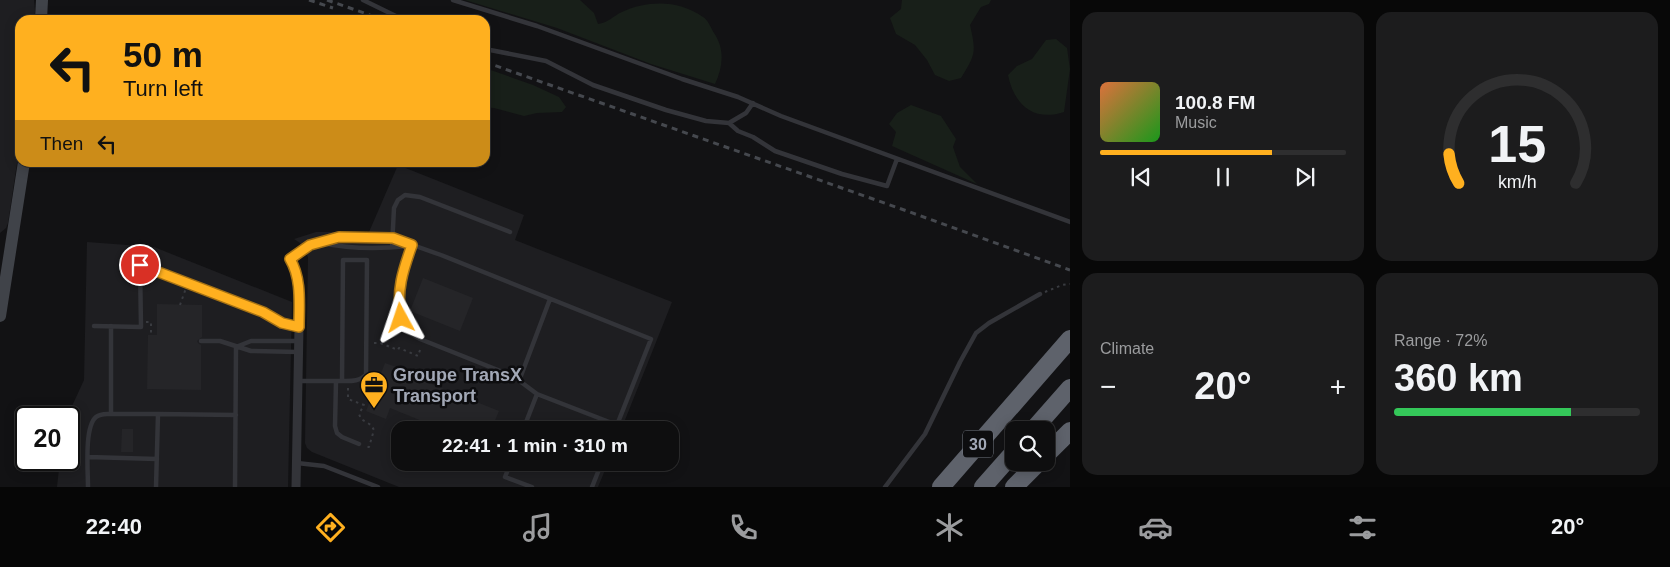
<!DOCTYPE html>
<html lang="en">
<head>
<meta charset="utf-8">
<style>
  body { margin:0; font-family:Arial,sans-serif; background:#1c1c1d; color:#f1f3f6; height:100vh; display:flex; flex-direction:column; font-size:19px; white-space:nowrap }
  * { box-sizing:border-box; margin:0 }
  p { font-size:16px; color:#9b9c9e }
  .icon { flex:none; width:28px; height:28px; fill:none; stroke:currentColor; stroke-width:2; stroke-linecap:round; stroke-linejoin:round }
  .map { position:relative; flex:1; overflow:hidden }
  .panel { display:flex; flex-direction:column; gap:12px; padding:12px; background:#080808; width:600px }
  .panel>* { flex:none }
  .top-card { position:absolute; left:15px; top:15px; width:475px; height:152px; border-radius:15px; box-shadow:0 2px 12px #0003,0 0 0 1px #2e2e2f; background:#ffb01f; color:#111; overflow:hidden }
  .controls { position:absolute; left:1005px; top:421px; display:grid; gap:10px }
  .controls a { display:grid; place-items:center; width:50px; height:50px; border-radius:10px; background:#0e0e0f; box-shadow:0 2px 12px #0003,0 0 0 1px #2e2e2f; font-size:25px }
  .speed { position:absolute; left:15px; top:406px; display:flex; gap:10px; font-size:25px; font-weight:700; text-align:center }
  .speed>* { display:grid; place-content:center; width:65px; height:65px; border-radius:50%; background:#0e0e0f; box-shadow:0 2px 12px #0003,0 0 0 1px #2e2e2f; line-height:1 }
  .speed .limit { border:2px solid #111; border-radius:8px; background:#fff; color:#111 }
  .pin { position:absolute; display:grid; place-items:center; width:42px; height:42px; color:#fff; margin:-21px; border:2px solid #fff; border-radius:50%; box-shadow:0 1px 5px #0007 }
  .me { position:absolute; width:55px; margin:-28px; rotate:355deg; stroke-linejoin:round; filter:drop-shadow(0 0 4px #0008) }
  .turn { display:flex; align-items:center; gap:18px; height:105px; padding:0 25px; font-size:22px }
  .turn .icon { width:65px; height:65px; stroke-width:2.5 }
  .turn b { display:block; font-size:35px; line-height:42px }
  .then { display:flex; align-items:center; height:48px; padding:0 25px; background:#0003; gap:10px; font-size:19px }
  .big { font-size:38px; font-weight:600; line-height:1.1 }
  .panel .tile { flex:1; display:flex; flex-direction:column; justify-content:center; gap:8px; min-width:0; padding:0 18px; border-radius:15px; background:#1c1c1d }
  .panel .dial { align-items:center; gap:0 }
  .dial svg { height:130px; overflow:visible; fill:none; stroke:#2e2e2f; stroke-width:7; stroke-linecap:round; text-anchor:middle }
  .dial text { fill:#f1f3f6; stroke:none }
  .song { display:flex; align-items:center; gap:15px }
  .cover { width:60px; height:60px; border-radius:8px; background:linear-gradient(135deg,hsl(20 70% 55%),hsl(120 70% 35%)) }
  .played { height:5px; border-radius:2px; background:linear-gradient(90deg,#ffb01f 70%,#2e2e2f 70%) }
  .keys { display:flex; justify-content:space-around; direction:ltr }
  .heat { display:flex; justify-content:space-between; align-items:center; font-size:28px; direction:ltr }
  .charge { height:8px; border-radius:4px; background:linear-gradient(90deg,#34c759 72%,#2e2e2f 0) }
  .panel .tiles { flex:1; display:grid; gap:12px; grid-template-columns:repeat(2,1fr) }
  .trip { position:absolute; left:391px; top:421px; width:288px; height:50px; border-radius:15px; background:#0e0e0f; box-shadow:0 2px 12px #0003,0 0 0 1px #2e2e2f; font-weight:600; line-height:50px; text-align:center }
  .tab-bar { display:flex; height:80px; justify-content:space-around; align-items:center; background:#060606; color:#9b9c9e }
  .tab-bar .icon { width:35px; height:35px }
  .tab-bar .active { color:#ffb01f }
  .tab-bar b { font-size:22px; color:#f1f3f6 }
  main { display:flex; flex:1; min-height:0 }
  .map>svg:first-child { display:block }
  .built { fill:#1e1e21 }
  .green { fill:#181f19 }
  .building { fill:#252528 }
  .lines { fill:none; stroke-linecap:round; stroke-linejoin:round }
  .path { stroke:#393b40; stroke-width:2; stroke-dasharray:2.5 4; stroke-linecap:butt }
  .lane { stroke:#333439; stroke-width:4.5 }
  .street { stroke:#333439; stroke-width:9 }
  .secondary { stroke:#404349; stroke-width:12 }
  .highway { stroke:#5e626b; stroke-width:18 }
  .rail { stroke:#45484e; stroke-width:3; stroke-dasharray:6 5; stroke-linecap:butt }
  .route-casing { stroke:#a67214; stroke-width:12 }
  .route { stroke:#ffb01f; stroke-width:9 }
  .labels { text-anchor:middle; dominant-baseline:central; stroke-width:5; stroke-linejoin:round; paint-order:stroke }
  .shield { fill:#0d0d0f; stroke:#757a84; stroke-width:1 }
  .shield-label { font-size:16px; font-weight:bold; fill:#a2a8b6 }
  .poi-label { font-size:18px; font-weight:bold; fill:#a2a8b6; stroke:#0d0d0f; text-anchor:start }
</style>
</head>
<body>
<main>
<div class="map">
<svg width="1070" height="487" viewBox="0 0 1070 487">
  <rect width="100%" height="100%" fill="#121214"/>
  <path class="built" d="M0,0H34L35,11L34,20H20V143L8,223L6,228L0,233Z
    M398,165L524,215L515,240L672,302L621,430H400V462L608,463L598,487H399L312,452L307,448L305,443L308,257L300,243L294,239L316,232H369Z
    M87,242L154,247L292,302L288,487H57L60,460H69V418L67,417L84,380Z"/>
  <path class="green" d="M465,0H580L594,13L598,24C608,23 613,16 622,12C648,0 679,0 703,17C708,20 711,28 714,33C725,49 723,67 715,84L651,64L557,28Z
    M902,0H991L989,4L981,7L970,25C976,52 976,54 961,78L949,81L935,75L927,60L915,45L896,34L890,18L901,9Z
    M1056,39L1067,48L1070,69L1064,112C1034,122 1014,105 1008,75L1017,66L1032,59L1046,40Z
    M485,68L533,85L559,97L566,107L562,112L537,113L524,116L494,108L485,107Z
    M911,105L941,116L956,139L953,147L960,167L977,184L892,146L896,132L889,124L897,113Z"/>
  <path class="building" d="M423,278L473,298L460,331L410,311Z
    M157,304L202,305V337L197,341L198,343L201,345V390L147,389L148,335H157Z
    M385,363L405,370L404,373L499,411L491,430H444L390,408L386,419L366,411Z
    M122,429H133V452H121Z"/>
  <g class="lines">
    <path class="path" d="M1045,292L1062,285L1070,284
      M180,305L186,288
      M146,322H151V335
      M374,343H380L398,350L399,348L418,356L421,347
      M348,388V399L364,405L359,414L361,419L371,425L374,430L369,447H365"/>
    <path class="lane" d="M363,0L404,20
      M453,0L537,26L682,79L738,97L781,116L1070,222
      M485,49L546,61L593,85L666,110L706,121L729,123L746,113L753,103
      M729,123L738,131L753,137L775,151L842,174L887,186L897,159
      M322,243C350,249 380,249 408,246
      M411,245C401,273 384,322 420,339L513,376L537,394
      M392,247L394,208L398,200L405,195L420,197L510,232
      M290,259L310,245L339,237L393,238L441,255L651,339L615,430
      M94,326L141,327L140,265L263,312L282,323L299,327
      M111,326V414H158
      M201,341H220L251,351L298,352
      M236,347L251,341H299
      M298,381H342C350,381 360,382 366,374L367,260H343L342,381
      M336,381L335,426L337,433L342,437L359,444
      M519,381L550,299
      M523,430L537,394L617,425
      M88,457L157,459
      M511,462L505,477L532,487
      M297,463L324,466L378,487
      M88,487C88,471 84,427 96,417C101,413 106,414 111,414
      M156,487L158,414L236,415
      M235,487L236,347
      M592,487L602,462
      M885,487L925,434L960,362L976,333L989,323L1040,294"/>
    <path class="street" d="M290,259L295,268L298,282L299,327L296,487"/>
    <path class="secondary" d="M41,20L42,0
      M0,316L24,162"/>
    <path class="highway" d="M1033,430L1070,388
      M1046,455L1070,431
      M941,487L1070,339
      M983,487L1014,452
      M1014,487L1039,462"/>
    <path class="rail" d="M309,0L333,8
      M327,0L384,20
      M485,62L907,211L1070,270"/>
  </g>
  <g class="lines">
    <g class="route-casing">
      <path id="route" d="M140,265L263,312L282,323L299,327C299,304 302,279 290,259L310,245L339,237L393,238L412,245C403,270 396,291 401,318"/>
    </g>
    <use href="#route" class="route"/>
  </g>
  <defs>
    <g id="office-pin" transform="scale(1.4375)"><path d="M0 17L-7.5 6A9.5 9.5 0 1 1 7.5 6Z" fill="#ffb01f" stroke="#0d0d0f"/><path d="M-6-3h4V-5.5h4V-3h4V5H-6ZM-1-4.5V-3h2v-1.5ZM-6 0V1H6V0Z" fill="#111"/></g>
  </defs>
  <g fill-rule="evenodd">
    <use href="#office-pin" x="374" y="385"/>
  </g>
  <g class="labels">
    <rect class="shield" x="963" y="430.5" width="30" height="27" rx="4"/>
    <g class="shield-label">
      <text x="978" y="444">30</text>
    </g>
    <g class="poi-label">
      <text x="393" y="375">Groupe TransX<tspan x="393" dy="21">Transport</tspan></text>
    </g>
  </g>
</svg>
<div class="controls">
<a><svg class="icon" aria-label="search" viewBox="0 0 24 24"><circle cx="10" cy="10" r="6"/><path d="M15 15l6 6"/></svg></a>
</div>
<div class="speed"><div class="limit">20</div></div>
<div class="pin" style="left:140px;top:265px;background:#d93025"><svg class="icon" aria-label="arrive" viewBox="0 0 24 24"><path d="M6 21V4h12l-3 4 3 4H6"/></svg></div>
<svg class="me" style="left:401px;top:318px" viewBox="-20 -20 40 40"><path d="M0-17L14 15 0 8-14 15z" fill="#ffb01f" stroke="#fff" stroke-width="4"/></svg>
<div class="trip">22:41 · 1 min · 310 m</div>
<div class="top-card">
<div class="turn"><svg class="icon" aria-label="left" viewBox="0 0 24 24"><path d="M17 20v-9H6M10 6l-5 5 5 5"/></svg><div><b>50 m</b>Turn left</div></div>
<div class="then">Then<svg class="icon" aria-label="left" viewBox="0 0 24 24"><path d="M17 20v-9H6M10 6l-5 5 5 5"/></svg></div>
</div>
</div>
<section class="panel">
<div class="tiles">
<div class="tile">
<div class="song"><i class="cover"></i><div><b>100.8 FM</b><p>Music</p></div></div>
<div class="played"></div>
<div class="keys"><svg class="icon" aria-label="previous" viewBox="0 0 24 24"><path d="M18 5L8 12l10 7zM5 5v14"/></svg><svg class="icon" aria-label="pause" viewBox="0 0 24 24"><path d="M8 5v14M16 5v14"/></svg><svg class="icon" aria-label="next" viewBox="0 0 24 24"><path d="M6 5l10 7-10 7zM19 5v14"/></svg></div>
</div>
<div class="tile dial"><svg viewBox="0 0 100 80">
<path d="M14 69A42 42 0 1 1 86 69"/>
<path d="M14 69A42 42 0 0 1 8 51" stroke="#ffb01f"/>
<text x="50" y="56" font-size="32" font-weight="700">15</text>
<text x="50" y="72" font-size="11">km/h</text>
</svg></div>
<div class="tile"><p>Climate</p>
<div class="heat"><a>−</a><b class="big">20°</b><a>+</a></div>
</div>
<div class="tile"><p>Range · 72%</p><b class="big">360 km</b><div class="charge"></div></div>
</div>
</section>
</main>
<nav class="tab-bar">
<b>22:40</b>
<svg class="icon active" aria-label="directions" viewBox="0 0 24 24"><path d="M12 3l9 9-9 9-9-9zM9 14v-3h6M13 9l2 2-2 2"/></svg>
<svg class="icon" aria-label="music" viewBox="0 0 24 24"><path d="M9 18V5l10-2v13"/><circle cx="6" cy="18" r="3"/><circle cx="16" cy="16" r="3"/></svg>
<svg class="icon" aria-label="phone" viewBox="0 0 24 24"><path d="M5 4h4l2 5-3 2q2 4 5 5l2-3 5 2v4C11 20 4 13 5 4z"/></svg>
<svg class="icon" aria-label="climate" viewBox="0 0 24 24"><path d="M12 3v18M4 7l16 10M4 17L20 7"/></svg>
<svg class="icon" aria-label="car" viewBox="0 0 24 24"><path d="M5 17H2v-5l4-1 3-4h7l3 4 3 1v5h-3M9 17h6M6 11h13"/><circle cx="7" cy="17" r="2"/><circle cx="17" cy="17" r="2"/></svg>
<svg class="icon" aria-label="filters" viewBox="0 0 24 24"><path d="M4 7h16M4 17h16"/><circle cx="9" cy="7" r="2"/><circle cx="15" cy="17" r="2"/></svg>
<b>20°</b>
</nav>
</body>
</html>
